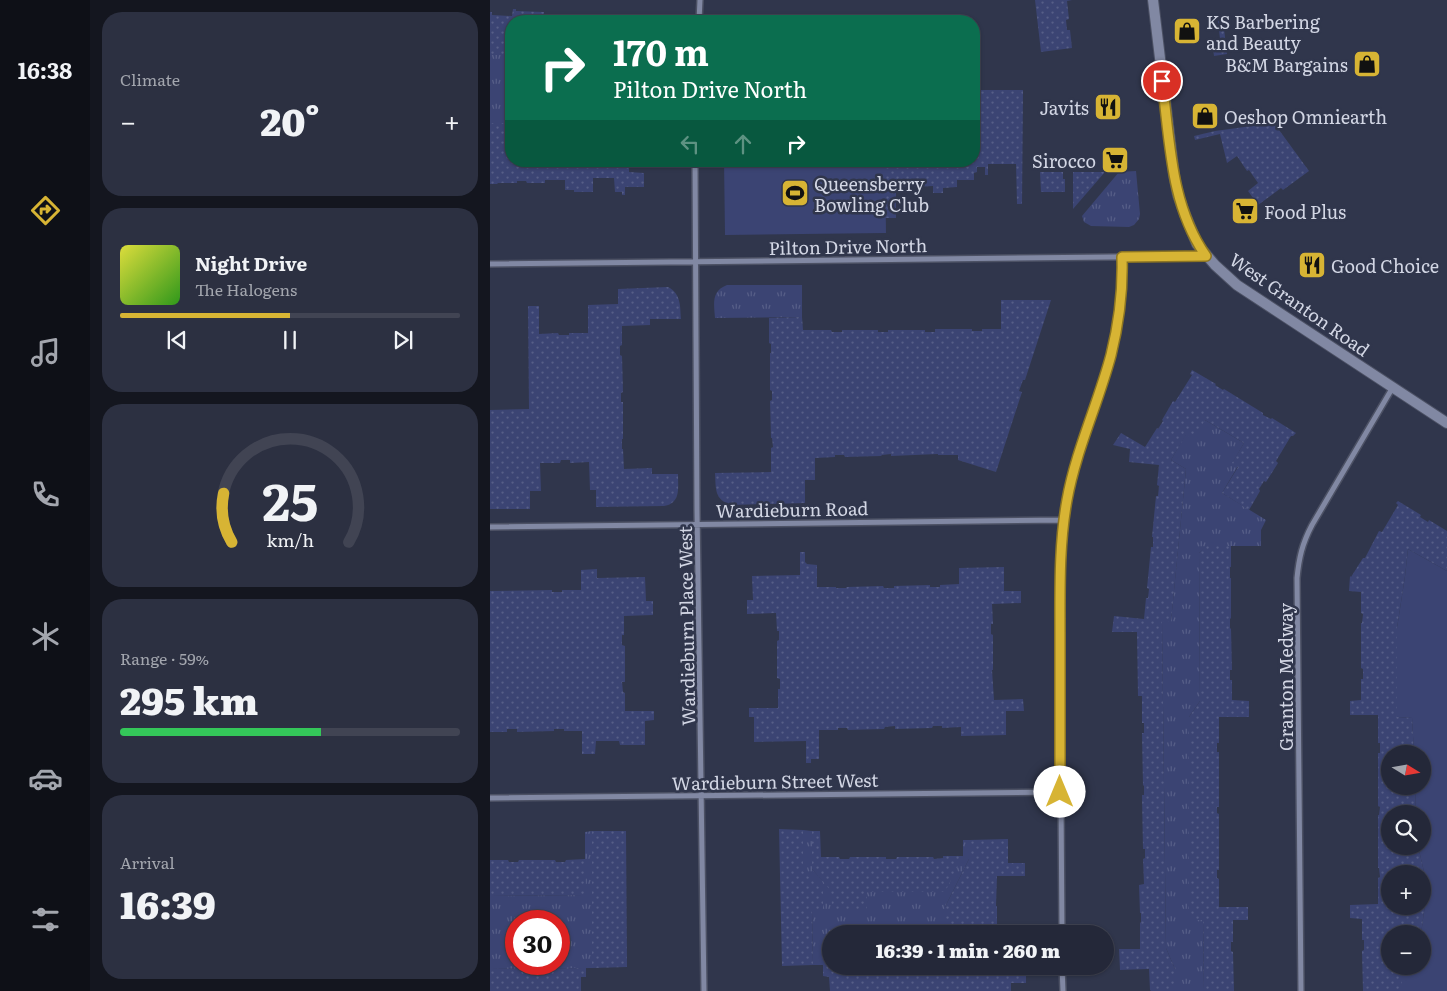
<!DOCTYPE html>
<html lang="en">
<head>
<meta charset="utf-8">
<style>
  body { margin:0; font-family:Literata,serif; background:#2c3041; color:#f1f3f6; height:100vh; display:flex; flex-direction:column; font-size:19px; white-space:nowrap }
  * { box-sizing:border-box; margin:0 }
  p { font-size:16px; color:#a3a6ae }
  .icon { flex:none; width:28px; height:28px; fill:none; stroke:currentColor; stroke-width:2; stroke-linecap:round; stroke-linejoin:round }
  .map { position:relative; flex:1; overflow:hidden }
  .drawer { display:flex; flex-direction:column; gap:12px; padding:12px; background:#14161f; width:400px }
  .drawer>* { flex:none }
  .banner { position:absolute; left:15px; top:15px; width:475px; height:152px; border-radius:20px; box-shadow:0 1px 4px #0004,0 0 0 1px #414453; background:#0b6e4f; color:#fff; overflow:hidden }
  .needle { width:32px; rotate:101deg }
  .buttons { position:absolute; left:891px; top:745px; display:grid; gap:10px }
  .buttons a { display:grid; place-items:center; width:50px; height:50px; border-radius:50%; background:#242839; box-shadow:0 1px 4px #0004,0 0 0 1px #414453; font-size:25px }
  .speed { position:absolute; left:15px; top:910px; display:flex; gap:10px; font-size:25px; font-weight:700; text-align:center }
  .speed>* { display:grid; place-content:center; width:65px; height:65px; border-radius:50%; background:#242839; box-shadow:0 1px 4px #0004,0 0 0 1px #414453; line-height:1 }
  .speed .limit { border:8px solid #d22; background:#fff; color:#111 }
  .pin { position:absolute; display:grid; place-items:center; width:42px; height:42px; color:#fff; margin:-21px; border:2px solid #fff; border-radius:50%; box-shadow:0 1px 5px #0007 }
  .me { position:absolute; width:55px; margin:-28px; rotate:0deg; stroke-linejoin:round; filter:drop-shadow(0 0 4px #0008) }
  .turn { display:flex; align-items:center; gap:18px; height:105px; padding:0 25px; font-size:22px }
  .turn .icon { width:65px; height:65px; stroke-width:2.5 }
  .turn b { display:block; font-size:35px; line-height:42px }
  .lanes { display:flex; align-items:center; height:48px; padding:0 25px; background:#0003; justify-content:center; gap:25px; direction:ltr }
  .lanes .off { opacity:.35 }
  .big { font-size:38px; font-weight:800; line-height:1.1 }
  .drawer .tile { flex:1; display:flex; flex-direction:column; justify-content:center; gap:8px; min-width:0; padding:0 18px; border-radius:20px; background:#2c3041 }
  .drawer .dial { align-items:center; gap:0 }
  .dial svg { height:130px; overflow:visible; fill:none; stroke:#414453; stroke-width:7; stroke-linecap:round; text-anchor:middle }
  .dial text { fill:#f1f3f6; stroke:none }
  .song { display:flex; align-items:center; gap:15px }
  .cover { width:60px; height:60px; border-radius:8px; background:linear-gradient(135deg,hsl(60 70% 55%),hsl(110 70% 35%)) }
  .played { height:5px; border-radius:2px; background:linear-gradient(90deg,#d7b434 50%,#414453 50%) }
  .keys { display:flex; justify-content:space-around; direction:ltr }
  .heat { display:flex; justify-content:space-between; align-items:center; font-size:28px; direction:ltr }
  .charge { height:8px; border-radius:4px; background:linear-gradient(90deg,#34c759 59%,#414453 0) }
  .trip { position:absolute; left:332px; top:925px; width:292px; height:50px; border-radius:25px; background:#242839; box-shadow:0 1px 4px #0004,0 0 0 1px #414453; font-weight:800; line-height:50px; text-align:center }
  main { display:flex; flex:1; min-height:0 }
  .tabs { display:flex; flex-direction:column; width:90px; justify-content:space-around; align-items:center; background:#0e1017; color:#a3a6ae }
  .tabs .icon { width:35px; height:35px }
  .tabs .on { color:#d7b434 }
  .tabs b { font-size:22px; color:#f1f3f6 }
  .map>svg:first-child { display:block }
  .grass { fill:url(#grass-tufts); fill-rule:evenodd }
  .park { fill:#3b4473 }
  .garden { fill:url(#garden-dots); fill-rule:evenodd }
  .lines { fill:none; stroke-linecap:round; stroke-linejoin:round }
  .street-casing { stroke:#4c5164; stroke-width:8 }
  .secondary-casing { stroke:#4c5164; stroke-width:12 }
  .street { stroke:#8188a3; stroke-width:5 }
  .secondary { stroke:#8188a3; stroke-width:10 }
  .route-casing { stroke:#8c7522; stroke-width:12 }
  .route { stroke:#d7b434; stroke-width:9 }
  .labels { text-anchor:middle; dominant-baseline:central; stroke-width:5; stroke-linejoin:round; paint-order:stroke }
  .poi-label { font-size:18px; fill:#d2d6e4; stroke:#30364c; text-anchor:start }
  .street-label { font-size:18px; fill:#d2d6e4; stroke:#30364c }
</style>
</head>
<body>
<main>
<nav class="tabs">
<b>16:38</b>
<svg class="icon on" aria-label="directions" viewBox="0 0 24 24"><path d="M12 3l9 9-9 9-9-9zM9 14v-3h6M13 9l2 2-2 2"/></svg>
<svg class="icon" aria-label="music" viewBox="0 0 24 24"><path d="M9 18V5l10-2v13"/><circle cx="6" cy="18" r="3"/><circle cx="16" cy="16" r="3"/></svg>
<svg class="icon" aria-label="phone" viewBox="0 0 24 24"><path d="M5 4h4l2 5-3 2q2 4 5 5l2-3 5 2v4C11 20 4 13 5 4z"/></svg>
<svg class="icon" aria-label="climate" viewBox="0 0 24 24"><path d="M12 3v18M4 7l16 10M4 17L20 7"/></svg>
<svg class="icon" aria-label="car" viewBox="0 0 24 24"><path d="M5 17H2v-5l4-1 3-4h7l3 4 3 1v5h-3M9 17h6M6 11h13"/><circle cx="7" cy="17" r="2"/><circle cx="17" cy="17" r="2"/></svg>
<svg class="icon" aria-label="filters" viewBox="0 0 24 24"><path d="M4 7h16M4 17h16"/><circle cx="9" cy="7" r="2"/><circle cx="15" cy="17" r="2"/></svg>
</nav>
<section class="drawer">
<div class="tile"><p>Climate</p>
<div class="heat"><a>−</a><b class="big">20°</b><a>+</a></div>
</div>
<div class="tile">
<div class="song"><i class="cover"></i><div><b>Night Drive</b><p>The Halogens</p></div></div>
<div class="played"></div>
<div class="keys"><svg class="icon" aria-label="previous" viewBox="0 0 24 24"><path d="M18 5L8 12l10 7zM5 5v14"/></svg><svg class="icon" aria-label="pause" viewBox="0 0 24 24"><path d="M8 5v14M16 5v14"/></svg><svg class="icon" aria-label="next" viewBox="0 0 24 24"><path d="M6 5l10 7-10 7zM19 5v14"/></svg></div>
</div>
<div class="tile dial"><svg viewBox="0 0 100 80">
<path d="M14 69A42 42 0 1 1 86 69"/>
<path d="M14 69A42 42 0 0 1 9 39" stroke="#d7b434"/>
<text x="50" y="56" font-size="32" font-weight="700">25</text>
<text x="50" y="72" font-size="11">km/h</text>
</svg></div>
<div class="tile"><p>Range · 59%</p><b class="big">295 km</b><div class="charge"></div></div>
<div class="tile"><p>Arrival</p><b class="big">16:39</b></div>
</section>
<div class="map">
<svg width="957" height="991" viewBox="0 0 957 991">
  <defs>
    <pattern id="grass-tufts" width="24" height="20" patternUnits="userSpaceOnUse" patternTransform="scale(1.25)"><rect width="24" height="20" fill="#3b4473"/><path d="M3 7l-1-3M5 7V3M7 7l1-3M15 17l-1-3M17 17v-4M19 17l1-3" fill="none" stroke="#565e87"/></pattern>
    <pattern id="garden-dots" width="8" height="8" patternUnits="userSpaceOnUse" patternTransform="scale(1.25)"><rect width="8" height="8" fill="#3b4473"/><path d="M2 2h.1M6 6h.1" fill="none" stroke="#565e87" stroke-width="1.8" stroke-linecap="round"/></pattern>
  </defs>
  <rect width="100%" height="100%" fill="#30364c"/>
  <path class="grass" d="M0,55H19L18,72L21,73V140L14,134L13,123H0Z
    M646,171L650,214L649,219L644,225L639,227L601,226L594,222L592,216L629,172Z
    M237,285H312V317L225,318C224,304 221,291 237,285Z
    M715,420L754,443L743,462L748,466L732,493L776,520L771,530V546H716L709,553L710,701L699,717V920H713L714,991H685V969L676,948L672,621H681L696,469L681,460L696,434Z
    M313,830L322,831V869L342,891V909L377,892L473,856V840H479V859L455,907V934H341V965H323L322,910L313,871Z
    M102,831V968L0,969V896L95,895V832ZM26,921H69V964H26Z"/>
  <path class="park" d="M234,161H395L396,233L235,235Z
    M918,549L957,571V991H912V966H932V934H931L935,904L934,872L928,846H932V814H926L925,786H932V754H924L922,718L907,717V628L915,576Z"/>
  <path class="garden" d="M545,0H582L577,1L579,19L576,20L577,30H580L582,48L551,52Z
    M23,9H26V11L54,12V21H21V73H18L19,55H0V12H2V15L22,16Z
    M733,20L737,54L724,56L722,40L730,39L728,21Z
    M484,90H533L532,204H527L526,164H498V175H495V167H487V172L484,173V180H467V187L453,188V193H443V186L424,187V181L418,182V187H406V218H395V161H484Z
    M0,123H14V134L21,140V161H139V172L154,173V187H135V195H132V192H125L124,178H103V192H84V190H75V180H55V183H37L36,181H27V183H8L7,184H0Z
    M784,123L819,171L793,190L791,188L768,205L758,191L768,183L759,170L757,171L747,156L737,163L730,134L705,140L704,136L725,131Z
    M550,172H573V179H575V192H551Z
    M583,172H615L583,209Z
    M178,287C191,294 190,305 191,319H160V325L132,326V345L130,346V355L132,356L133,392L131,393V402H133V439H132V449H133L134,469L162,468V474H188C188,488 191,503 174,506L106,507V490H100L99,462L80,463V460H71L70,463H50L51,491H40V509H0V410L39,409L38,306H49V334L68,333L69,335H79V333H98V305L128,304V289Z
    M511,300H561L535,380H533L529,391L532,392L506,472L468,460V455H448V454L401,456V454L392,455L391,456L355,457L354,455H345V457L325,458V480H315V503L242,505C224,500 226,489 225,473L281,472V448L283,447L282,438H281L280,401L282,400V391L280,390V353H281V344L279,343V318L312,317L313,330H341L342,332H352V330H388V332H398V330H435V332H445V329H482V331H492V329H511Z
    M702,370L726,384L725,385L733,390L734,389L773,413V415L781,419L782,418L806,433L803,436H801L786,461L788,463L776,482L774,481L769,489L770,491L759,510L732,493L748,467L742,463L754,443L715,420L704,439L696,435L681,460L696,469L681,622L672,621L676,948L685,969V991H661L660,990L659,969L630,970L629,949H650V923L651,922V913H650L649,885L654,884L653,859L655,858V849H653L652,795H654V786L653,785L652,733H654V723H652V696H648L647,632H622L624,616L654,619L656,598H658L659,589L657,588L661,547H663V537H662L666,496H668L669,486L667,485L669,465L639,462L640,449L623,445L631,433L655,447L667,428L668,429L673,421L672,420L683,401L685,402L702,375L700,374Z
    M908,501L931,515L930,517L938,522L939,520L957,531V571L918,549L915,576L907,628V717L922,718L924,754H900V786H925L926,814H900V846H928L934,872L935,904L931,934H900V966H912V991H873L872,951L874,950V940H872V919L860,918V905L888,904V878L890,877L889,868H888V815H889L890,807L888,806V753H890V743H888V715H860V701L871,700V679H873V669L871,668V623H872L873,614L871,613V592L859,591L860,576L861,577L873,558H875L889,531L892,532L908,505L906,503ZM900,874H932V906H900Z
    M715,546H741V567H740V578H741V618L740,619V628L741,629L742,670H740V680H742V700L759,701V717H729V743H727V752H729V807H727V813L729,814V870H727V878L729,879V907H758V920H743V942H741V951L743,952L744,991H714L713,920H699V717L710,701L709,553Z
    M310,552H315V562L317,564L327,565V587H346V588H356L357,587L393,586L394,588H404V586L440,585V587H450V585L469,584V568L514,567V591H531V603L502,604L503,624H501V634L503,635V670H502L504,700L533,699L534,711H516V735L471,736V727L452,728V726H443L442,728L405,729V726L395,727L394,729L358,730L357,728H348V730H329V759H321V763H316V741L264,742V717H259V708H288V689H290V679L287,678V641L289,640V631H287L286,613L257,614V600H263L262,576L310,575Z
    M107,569V578L155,577L156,601H163V615L134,616V635H132V645L135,646V682H132L133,692L135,693V711H164V720L155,721V745H130L129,741H106L105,754H92V731H74V729H64V731L27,732V729H17V732H0V591L62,590V592H72V590H91V570Z
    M289,829L313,830V871L333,891V909L322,910L323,965L292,966Z
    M136,831L137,967L102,968V831Z
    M322,831H330L331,857H349L350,859H359L360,857H396V859H406L407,857H443L444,859L453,858V856H473L455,892H377V909H342L341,891L322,869Z
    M518,839V863H535V876H507L506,906H507V934H455V907L479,859V840Z
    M95,859L96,895L0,896V860H18L19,862H28L29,860H65L66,862H75L76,860Z
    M333,965L508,966V972H536V983H521V991H340L339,977L333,976Z
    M96,968V977H91V991H0V969Z"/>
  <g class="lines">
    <g class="street-casing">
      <path id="street" d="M209,21L210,0
        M205,161L207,511L214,991
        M0,264L716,256
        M0,527L574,520
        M0,798L570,792
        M572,934C571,845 570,757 570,669C570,619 567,567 574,518C583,461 607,409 621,354C629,322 633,289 632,257
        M572,966L573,991
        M811,991L807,578C809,558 812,544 822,525L903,387"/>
    </g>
    <g class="secondary-casing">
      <path id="secondary" d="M663,0L684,175L688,195L694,212L707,244L725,265L747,285L957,423"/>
    </g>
    <use href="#street" class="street"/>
    <use href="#secondary" class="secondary"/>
  </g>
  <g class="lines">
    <g class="route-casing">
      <path id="route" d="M570,792C570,739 570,685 570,632C570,588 569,544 577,500C586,450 608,404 621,355C629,323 633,289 632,257L716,256C680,205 680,140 672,81"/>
    </g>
    <use href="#route" class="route"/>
  </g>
  <defs>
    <g id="shop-square" transform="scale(1.4375)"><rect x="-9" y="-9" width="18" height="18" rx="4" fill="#d7b434" stroke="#30364c"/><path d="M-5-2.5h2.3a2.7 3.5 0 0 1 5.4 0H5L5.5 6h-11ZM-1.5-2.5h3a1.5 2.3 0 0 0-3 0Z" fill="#111"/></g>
    <g id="restaurant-square" transform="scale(1.4375)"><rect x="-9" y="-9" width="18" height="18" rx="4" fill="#d7b434" stroke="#30364c"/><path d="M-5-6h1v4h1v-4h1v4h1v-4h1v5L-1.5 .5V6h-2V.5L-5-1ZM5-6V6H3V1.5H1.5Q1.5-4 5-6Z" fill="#111"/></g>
    <g id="supermarket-square" transform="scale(1.4375)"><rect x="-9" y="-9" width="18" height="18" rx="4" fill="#d7b434" stroke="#30364c"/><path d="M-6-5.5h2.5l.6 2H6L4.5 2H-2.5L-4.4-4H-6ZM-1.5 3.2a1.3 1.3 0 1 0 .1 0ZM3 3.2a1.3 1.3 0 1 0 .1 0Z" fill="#111"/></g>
    <g id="stadium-square" transform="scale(1.4375)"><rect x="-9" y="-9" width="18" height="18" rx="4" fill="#d7b434" stroke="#30364c"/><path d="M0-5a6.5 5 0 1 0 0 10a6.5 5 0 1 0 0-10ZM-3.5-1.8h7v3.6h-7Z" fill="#111"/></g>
  </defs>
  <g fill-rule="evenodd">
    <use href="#shop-square" x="697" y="31"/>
    <use href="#shop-square" x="877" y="64"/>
    <use href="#restaurant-square" x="618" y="107"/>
    <use href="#shop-square" x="715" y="116"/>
    <use href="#supermarket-square" x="625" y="160"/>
    <use href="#stadium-square" x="305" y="193"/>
    <use href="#supermarket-square" x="755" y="211"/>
    <use href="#restaurant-square" x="822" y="265"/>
  </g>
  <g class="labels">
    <g class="poi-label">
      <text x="716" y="21">KS Barbering<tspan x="716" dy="21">and Beauty</tspan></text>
      <text x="858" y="64" text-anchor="end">B&amp;M Bargains</text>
      <text x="599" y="107" text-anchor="end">Javits</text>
      <text x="734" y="116">Oeshop Omniearth</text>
      <text x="606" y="160" text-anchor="end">Sirocco</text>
      <text x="324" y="183">Queensberry<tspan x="324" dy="21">Bowling Club</tspan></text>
      <text x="774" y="211">Food Plus</text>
      <text x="841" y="265">Good Choice</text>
    </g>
    <g class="street-label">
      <text transform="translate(358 246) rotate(-1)">Pilton Drive North</text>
      <text transform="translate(810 304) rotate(35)">West Granton Road</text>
      <text transform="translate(302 509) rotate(-1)">Wardieburn Road</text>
      <text transform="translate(196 626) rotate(-91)">Wardieburn Place West</text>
      <text transform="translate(795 677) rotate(-90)">Granton Medway</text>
      <text transform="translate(285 781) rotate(-1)">Wardieburn Street West</text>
    </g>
  </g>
</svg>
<div class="buttons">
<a><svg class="needle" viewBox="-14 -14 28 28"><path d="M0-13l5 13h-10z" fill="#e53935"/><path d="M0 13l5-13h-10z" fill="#a3a6ae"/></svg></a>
<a><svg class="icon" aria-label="search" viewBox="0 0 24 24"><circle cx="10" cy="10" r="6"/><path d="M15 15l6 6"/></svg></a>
<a>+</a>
<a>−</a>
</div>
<div class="speed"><div class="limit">30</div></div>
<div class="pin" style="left:672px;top:81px;background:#d93025"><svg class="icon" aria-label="arrive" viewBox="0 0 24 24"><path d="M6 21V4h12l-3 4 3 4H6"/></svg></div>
<svg class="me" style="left:570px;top:792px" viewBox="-20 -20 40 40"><circle r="19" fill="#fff"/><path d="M0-13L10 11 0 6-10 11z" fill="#d7b434"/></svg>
<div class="trip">16:39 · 1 min · 260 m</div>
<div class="banner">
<div class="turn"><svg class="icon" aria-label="right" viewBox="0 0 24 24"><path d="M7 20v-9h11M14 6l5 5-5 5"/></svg><div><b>170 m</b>Pilton Drive North</div></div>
<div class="lanes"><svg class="icon off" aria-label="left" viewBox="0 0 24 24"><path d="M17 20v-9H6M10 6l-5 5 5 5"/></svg><svg class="icon off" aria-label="ahead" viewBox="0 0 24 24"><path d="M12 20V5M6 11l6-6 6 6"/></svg><svg class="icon" aria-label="right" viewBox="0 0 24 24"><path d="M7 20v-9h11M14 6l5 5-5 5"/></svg></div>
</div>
</div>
</main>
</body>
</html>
